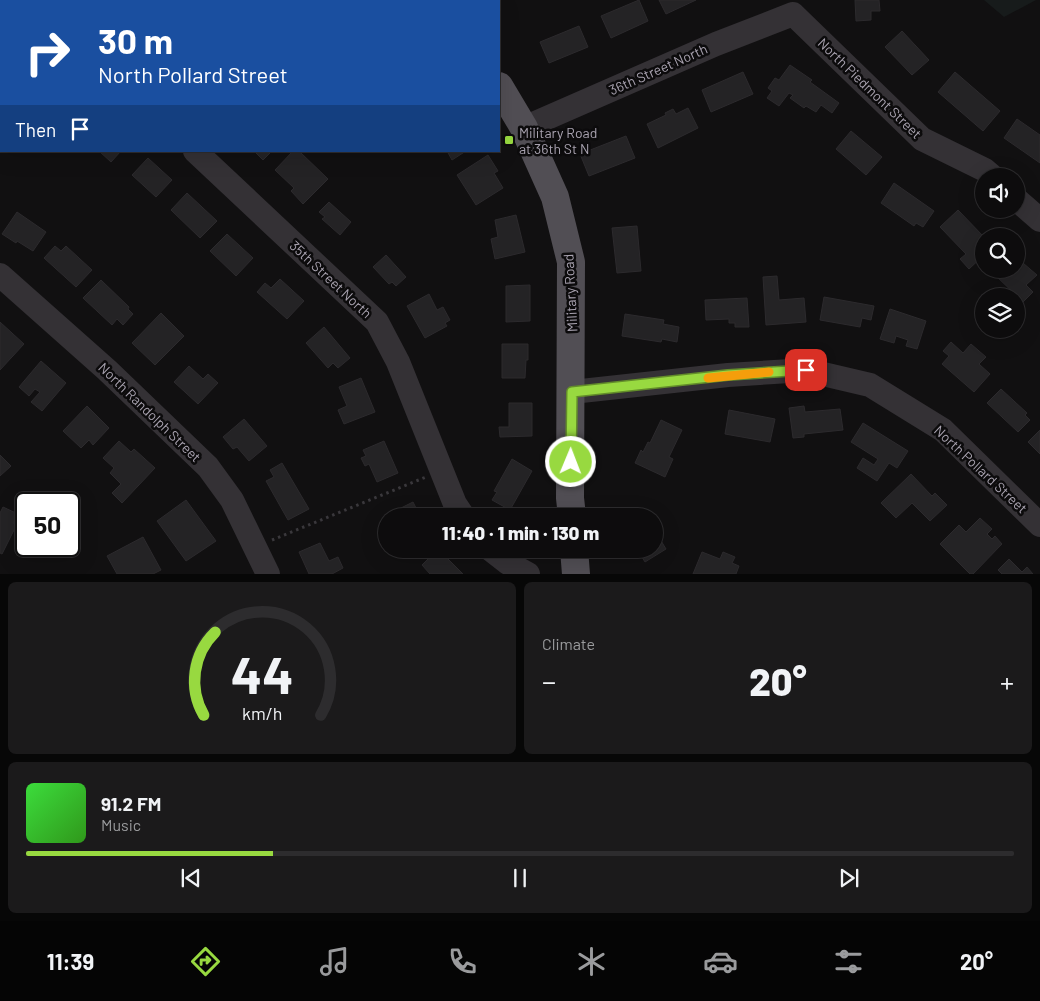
<!DOCTYPE html>
<html lang="en">
<head>
<meta charset="utf-8">
<style>
  body { margin:0; font-family:Barlow,sans-serif; background:#1b1a1b; color:#f1f3f6; height:100vh; display:flex; flex-direction:column; font-size:19px; white-space:nowrap }
  * { box-sizing:border-box; margin:0 }
  p { font-size:16px; color:#9a9b9d }
  .icon { flex:none; width:28px; height:28px; fill:none; stroke:currentColor; stroke-width:2; stroke-linecap:round; stroke-linejoin:round }
  .map { position:relative; height:574px; overflow:hidden }
  .panel { display:flex; flex-direction:column; gap:8px; padding:8px; background:#070707; flex:1 }
  .panel>* { flex:none }
  .top-card { position:absolute; left:0px; top:0px; width:500px; height:152px; box-shadow:0 5px 20px #0002,0 0 0 1px #2d2c2e; background:#1a4fa0; color:#fff; overflow:hidden }
  .controls { position:absolute; left:975px; top:168px; display:grid; gap:10px }
  .controls a { display:grid; place-items:center; width:50px; height:50px; border-radius:50%; background:#0d0c0d; box-shadow:0 5px 20px #0002,0 0 0 1px #2d2c2e; font-size:25px }
  .speed { position:absolute; left:15px; top:492px; display:flex; gap:10px; font-size:25px; font-weight:700; text-align:center }
  .speed>* { display:grid; place-content:center; width:65px; height:65px; border-radius:50%; background:#0d0c0d; box-shadow:0 5px 20px #0002,0 0 0 1px #2d2c2e; line-height:1 }
  .speed .limit { border:2px solid #111; border-radius:8px; background:#fff; color:#111 }
  .pin { position:absolute; display:grid; place-items:center; width:42px; height:42px; color:#fff; margin:-21px; border-radius:10px; box-shadow:0 2px 8px #0006 }
  .me { position:absolute; width:55px; margin:-28px; rotate:1deg; stroke-linejoin:round; filter:drop-shadow(0 0 4px #0008) }
  .turn { display:flex; align-items:center; gap:18px; height:105px; padding:0 15px; font-size:22px }
  .turn .icon { width:65px; height:65px; stroke-width:2.5 }
  .turn b { display:block; font-size:35px; line-height:42px }
  .then { display:flex; align-items:center; height:48px; padding:0 15px; background:#0003; gap:10px; font-size:19px }
  .big { font-size:38px; font-weight:800; line-height:1.1 }
  .panel .card { flex:1; display:flex; flex-direction:column; justify-content:center; gap:8px; min-width:0; padding:0 18px; border-radius:8px; background:#1b1a1b }
  .panel .dial { align-items:center; gap:0 }
  .dial svg { height:130px; overflow:visible; fill:none; stroke:#2d2c2e; stroke-width:7; stroke-linecap:round; text-anchor:middle }
  .dial text { fill:#f1f3f6; stroke:none }
  .song { display:flex; align-items:center; gap:15px }
  .cover { width:60px; height:60px; border-radius:8px; background:linear-gradient(135deg,hsl(120 70% 55%),hsl(110 70% 35%)) }
  .played { height:5px; border-radius:2px; background:linear-gradient(90deg,#98d940 25%,#2d2c2e 25%) }
  .keys { display:flex; justify-content:space-around; direction:ltr }
  .heat { display:flex; justify-content:space-between; align-items:center; font-size:28px; direction:ltr }
  .panel .tiles { flex:1; display:grid; gap:8px; grid-template-columns:1fr 1fr }
  .card:last-child { grid-column:span 2 }
  .trip { position:absolute; left:378px; top:508px; width:285px; height:50px; border-radius:25px; background:#0d0c0d; box-shadow:0 5px 20px #0002,0 0 0 1px #2d2c2e; font-weight:800; line-height:50px; text-align:center }
  .tabs { display:flex; height:80px; justify-content:space-around; align-items:center; background:#050505; color:#9a9b9d }
  .tabs .icon { width:35px; height:35px }
  .tabs .selected { color:#98d940 }
  .tabs b { font-size:22px; color:#f1f3f6 }
  .map>svg:first-child { display:block }
  .green { fill:#171b1b }
  .building { fill:#242325; stroke:#2c2a2d }
  .lines { fill:none; stroke-linecap:round; stroke-linejoin:round }
  .path { stroke:#3a383c; stroke-width:3; stroke-dasharray:2.5 4; stroke-linecap:butt }
  .minor { stroke:#343135; stroke-width:24 }
  .major { stroke:#514e54; stroke-width:28 }
  .route-casing { stroke:#638d2a; stroke-width:12 }
  .route { stroke:#98d940; stroke-width:9 }
  .slow { stroke:#f59e0b; stroke-width:9 }
  .poi-dot { fill:#98d940; stroke:#0c0b0c; stroke-width:2 }
  .labels { text-anchor:middle; dominant-baseline:central; stroke-width:5; stroke-linejoin:round; paint-order:stroke }
  .street-label { font-size:14px; fill:#a9a3b0; stroke:#0c0b0c }
  .poi-label { font-size:14px; fill:#a9a3b0; stroke:#0c0b0c; text-anchor:start }
</style>
</head>
<body>
<div class="map">
<svg width="1040" height="574" viewBox="0 0 1040 574">
  <rect width="100%" height="100%" fill="#111011"/>
  <path class="green" d="M984,0H1036L1004,17Z"/>
  <path class="building" d="M89,0H125L123,1Z
    M639,0L648,21L611,38L601,16Z
    M659,0H696L666,14Z
    M855,0H879L880,11H871V20L856,21Z
    M579,26L588,47L549,63L540,42Z
    M902,31L929,60L912,75L885,47Z
    M790,65L812,80L810,82L839,103L832,113L821,105L816,112L806,106L804,108L790,98L793,95L789,93L779,106L767,98L772,91L768,88L775,78L779,80Z
    M743,72L753,94L711,112L702,90Z
    M955,72L1000,111L983,131L938,92Z
    M688,108L698,128L658,148L647,124L666,115L665,113L673,109L676,114Z
    M1017,119L1040,135V163L1004,138Z
    M851,131L882,157L866,175L836,149Z
    M626,136L635,158L589,176L580,154Z
    M99,151H121L111,162Z
    M254,151H272L263,160Z
    M293,151H299L328,179L303,204L291,191L294,188L275,170Z
    M447,151H466L452,160Z
    M488,155L498,171L494,173L503,188L476,205L457,175Z
    M148,158L172,180L156,197L132,175Z
    M894,183L934,211L923,227L916,223L914,226L881,203Z
    M187,193L217,221L200,238L171,210Z
    M329,202L351,222L340,235L322,219L325,217L319,212Z
    M958,210L984,237V255L969,269L960,259L966,254L940,227Z
    M17,212L46,232L33,251L17,241L16,243L2,234Z
    M516,215L525,252L495,259L491,239L498,237L495,220Z
    M637,226L641,271L617,273L612,228Z
    M227,234L253,258L236,276L210,251Z
    M55,246L61,251L66,246L92,270L76,287L44,258Z
    M386,255L406,277L396,286L392,282L389,284L373,267Z
    M1016,257L1037,275L1026,285L1033,292L1023,302L992,272L995,269H1016Z
    M777,276L779,300L804,298L806,322L766,325L763,277Z
    M280,279L304,301L287,319L257,292L265,283L271,288Z
    M101,280L129,307L128,309L133,314L123,325L117,319L112,325L83,298Z
    M530,285V321L506,322V286Z
    M429,294L437,310L443,307L450,320L445,323L447,326L425,338L407,306Z
    M824,297L874,306L871,320L862,318L860,327L820,320Z
    M747,298L749,327H735V323H729V319L706,320L705,300Z
    M890,309L926,321L917,349L906,346L908,340L896,336L894,343L880,339Z
    M161,313L184,336L155,365L132,343Z
    M625,314L664,320L663,324L679,327L677,342L662,339L661,342L622,336Z
    M0,322L24,344L0,370Z
    M324,327L350,358L338,368L333,363L328,368L306,343Z
    M951,342L963,353L971,344L986,357L979,364L990,374L974,392L942,364L949,356L943,351Z
    M502,344H528V360H526L525,378H502Z
    M41,361L66,383L42,411L31,402L40,392L35,389L29,396L19,387Z
    M189,366L203,379L208,374L218,383L198,404L174,382Z
    M361,378L375,412L344,424L338,410L347,406L339,387Z
    M1001,389L1027,413L1025,415L1030,420L1018,432L987,403Z
    M509,403H532V436L500,437L499,427H509Z
    M87,406L109,428L93,445L89,440L81,448L63,431Z
    M804,406L805,412L840,409L843,430L804,434V437L793,438L789,408Z
    M729,410L775,419L770,442L725,434Z
    M244,419L267,446L249,461L237,447L233,449L223,437Z
    M661,420L682,430L669,457L673,459L665,477L635,463L641,450L643,452L648,442L650,443Z
    M863,423L908,451L897,468L889,463L877,481L857,468L863,458L874,465L878,459L851,442Z
    M1040,430V454L1028,442Z
    M119,441L131,452L134,449L155,468L122,503L112,493L121,484L110,473L114,468L103,458Z
    M384,441L398,473L377,482L369,464L365,466L361,458L366,456L363,450Z
    M0,455L11,466L0,476Z
    M512,459L532,471L510,510L492,500L497,492L494,491Z
    M282,463L309,509L288,520L266,481L274,477L270,470Z
    M911,474L932,496L935,493L947,505L930,521L912,503L896,518L881,503Z
    M186,500L216,541L186,561L157,521Z
    M413,502L420,516H393L391,513Z
    M3,507L18,514L13,523L17,524L2,554L0,553V513Z
    M641,508L646,516H628Z
    M980,518L992,529L987,534L992,539L995,536L1002,544L973,574H970L940,544L959,525L966,532Z
    M654,529L666,549L645,562L637,549H654Z
    M143,537L161,570L153,574H117L107,556Z
    M320,543L329,561L338,557L343,568L332,574H309L299,552Z
    M438,549L463,574H430L422,565Z
    M702,552L720,559L723,552L735,557L732,563L739,566L736,574H693Z
    M1009,559L1022,572L1027,567L1033,574H1002L998,570Z"/>
  <g class="lines">
    <path class="path" d="M272,540L426,477"/>
    <path class="minor" d="M182,1L183,0
      M793,14L922,139L985,170L992,176
      M0,27H1
      M524,128L716,44L793,14
      M195,151L377,322L398,362L455,504L463,516
      M1016,199L1040,220
      M0,275L107,370L208,467L232,500L268,574
      M572,392L728,375L806,370L870,385L943,430L1040,525
      M490,549L508,563L528,574"/>
    <path class="major" d="M447,0V1
      M499,86L524,128L555,197L571,262L570,498L572,516
      M574,549L576,574"/>
  </g>
  <g class="lines">
    <g class="route-casing">
      <path id="route" d="M571,462L572,392L728,375L806,370"/>
    </g>
    <use href="#route" class="route"/>
    <path class="slow" d="M708,378L769,372"/>
  </g>
  <rect class="poi-dot" x="504" y="135" width="10" height="10" rx="2.5"/>
  <g class="labels">
    <g class="street-label">
      <text transform="translate(658 69) rotate(-24)">36th Street North</text>
      <text transform="translate(870 88) rotate(44)">North Piedmont Street</text>
      <text transform="translate(331 279) rotate(43)">35th Street North</text>
      <text transform="translate(570 293) rotate(-93)">Military Road</text>
      <text transform="translate(150 412) rotate(44)">North Randolph Street</text>
      <text transform="translate(981 469) rotate(43)">North Pollard Street</text>
    </g>
    <g class="poi-label">
      <text x="519" y="132">Military Road<tspan x="519" dy="16">at 36th St N</tspan></text>
    </g>
  </g>
</svg>
<div class="controls">
<a><svg class="icon" aria-label="sound" viewBox="0 0 24 24"><path d="M4 9h4l5-4v14l-5-4H4zM17 9q2 3 0 6"/></svg></a>
<a><svg class="icon" aria-label="search" viewBox="0 0 24 24"><circle cx="10" cy="10" r="6"/><path d="M15 15l6 6"/></svg></a>
<a><svg class="icon" aria-label="layers" viewBox="0 0 24 24"><path d="M12 4l9 5-9 5-9-5zM3 14l9 5 9-5"/></svg></a>
</div>
<div class="speed"><div class="limit">50</div></div>
<div class="pin" style="left:806px;top:370px;background:#d93025"><svg class="icon" aria-label="arrive" viewBox="0 0 24 24"><path d="M6 21V4h12l-3 4 3 4H6"/></svg></div>
<svg class="me" style="left:571px;top:462px" viewBox="-20 -20 40 40"><circle r="17" fill="#98d940" stroke="#fff" stroke-width="3"/><path d="M0-11L8 9 0 5-8 9z" fill="#fff"/></svg>
<div class="trip">11:40 · 1 min · 130 m</div>
<div class="top-card">
<div class="turn"><svg class="icon" aria-label="right" viewBox="0 0 24 24"><path d="M7 20v-9h11M14 6l5 5-5 5"/></svg><div><b>30 m</b>North Pollard Street</div></div>
<div class="then">Then<svg class="icon" aria-label="arrive" viewBox="0 0 24 24"><path d="M6 21V4h12l-3 4 3 4H6"/></svg></div>
</div>
</div>
<section class="panel">
<div class="tiles">
<div class="card dial"><svg viewBox="0 0 100 80">
<path d="M14 69A42 42 0 1 1 86 69"/>
<path d="M14 69A42 42 0 0 1 21 18" stroke="#98d940"/>
<text x="50" y="56" font-size="32" font-weight="700">44</text>
<text x="50" y="72" font-size="11">km/h</text>
</svg></div>
<div class="card"><p>Climate</p>
<div class="heat"><a>−</a><b class="big">20°</b><a>+</a></div>
</div>
<div class="card">
<div class="song"><i class="cover"></i><div><b>91.2 FM</b><p>Music</p></div></div>
<div class="played"></div>
<div class="keys"><svg class="icon" aria-label="previous" viewBox="0 0 24 24"><path d="M18 5L8 12l10 7zM5 5v14"/></svg><svg class="icon" aria-label="pause" viewBox="0 0 24 24"><path d="M8 5v14M16 5v14"/></svg><svg class="icon" aria-label="next" viewBox="0 0 24 24"><path d="M6 5l10 7-10 7zM19 5v14"/></svg></div>
</div>
</div>
</section>
<nav class="tabs">
<b>11:39</b>
<svg class="icon selected" aria-label="directions" viewBox="0 0 24 24"><path d="M12 3l9 9-9 9-9-9zM9 14v-3h6M13 9l2 2-2 2"/></svg>
<svg class="icon" aria-label="music" viewBox="0 0 24 24"><path d="M9 18V5l10-2v13"/><circle cx="6" cy="18" r="3"/><circle cx="16" cy="16" r="3"/></svg>
<svg class="icon" aria-label="phone" viewBox="0 0 24 24"><path d="M5 4h4l2 5-3 2q2 4 5 5l2-3 5 2v4C11 20 4 13 5 4z"/></svg>
<svg class="icon" aria-label="climate" viewBox="0 0 24 24"><path d="M12 3v18M4 7l16 10M4 17L20 7"/></svg>
<svg class="icon" aria-label="car" viewBox="0 0 24 24"><path d="M5 17H2v-5l4-1 3-4h7l3 4 3 1v5h-3M9 17h6M6 11h13"/><circle cx="7" cy="17" r="2"/><circle cx="17" cy="17" r="2"/></svg>
<svg class="icon" aria-label="filters" viewBox="0 0 24 24"><path d="M4 7h16M4 17h16"/><circle cx="9" cy="7" r="2"/><circle cx="15" cy="17" r="2"/></svg>
<b>20°</b>
</nav>
</body>
</html>
